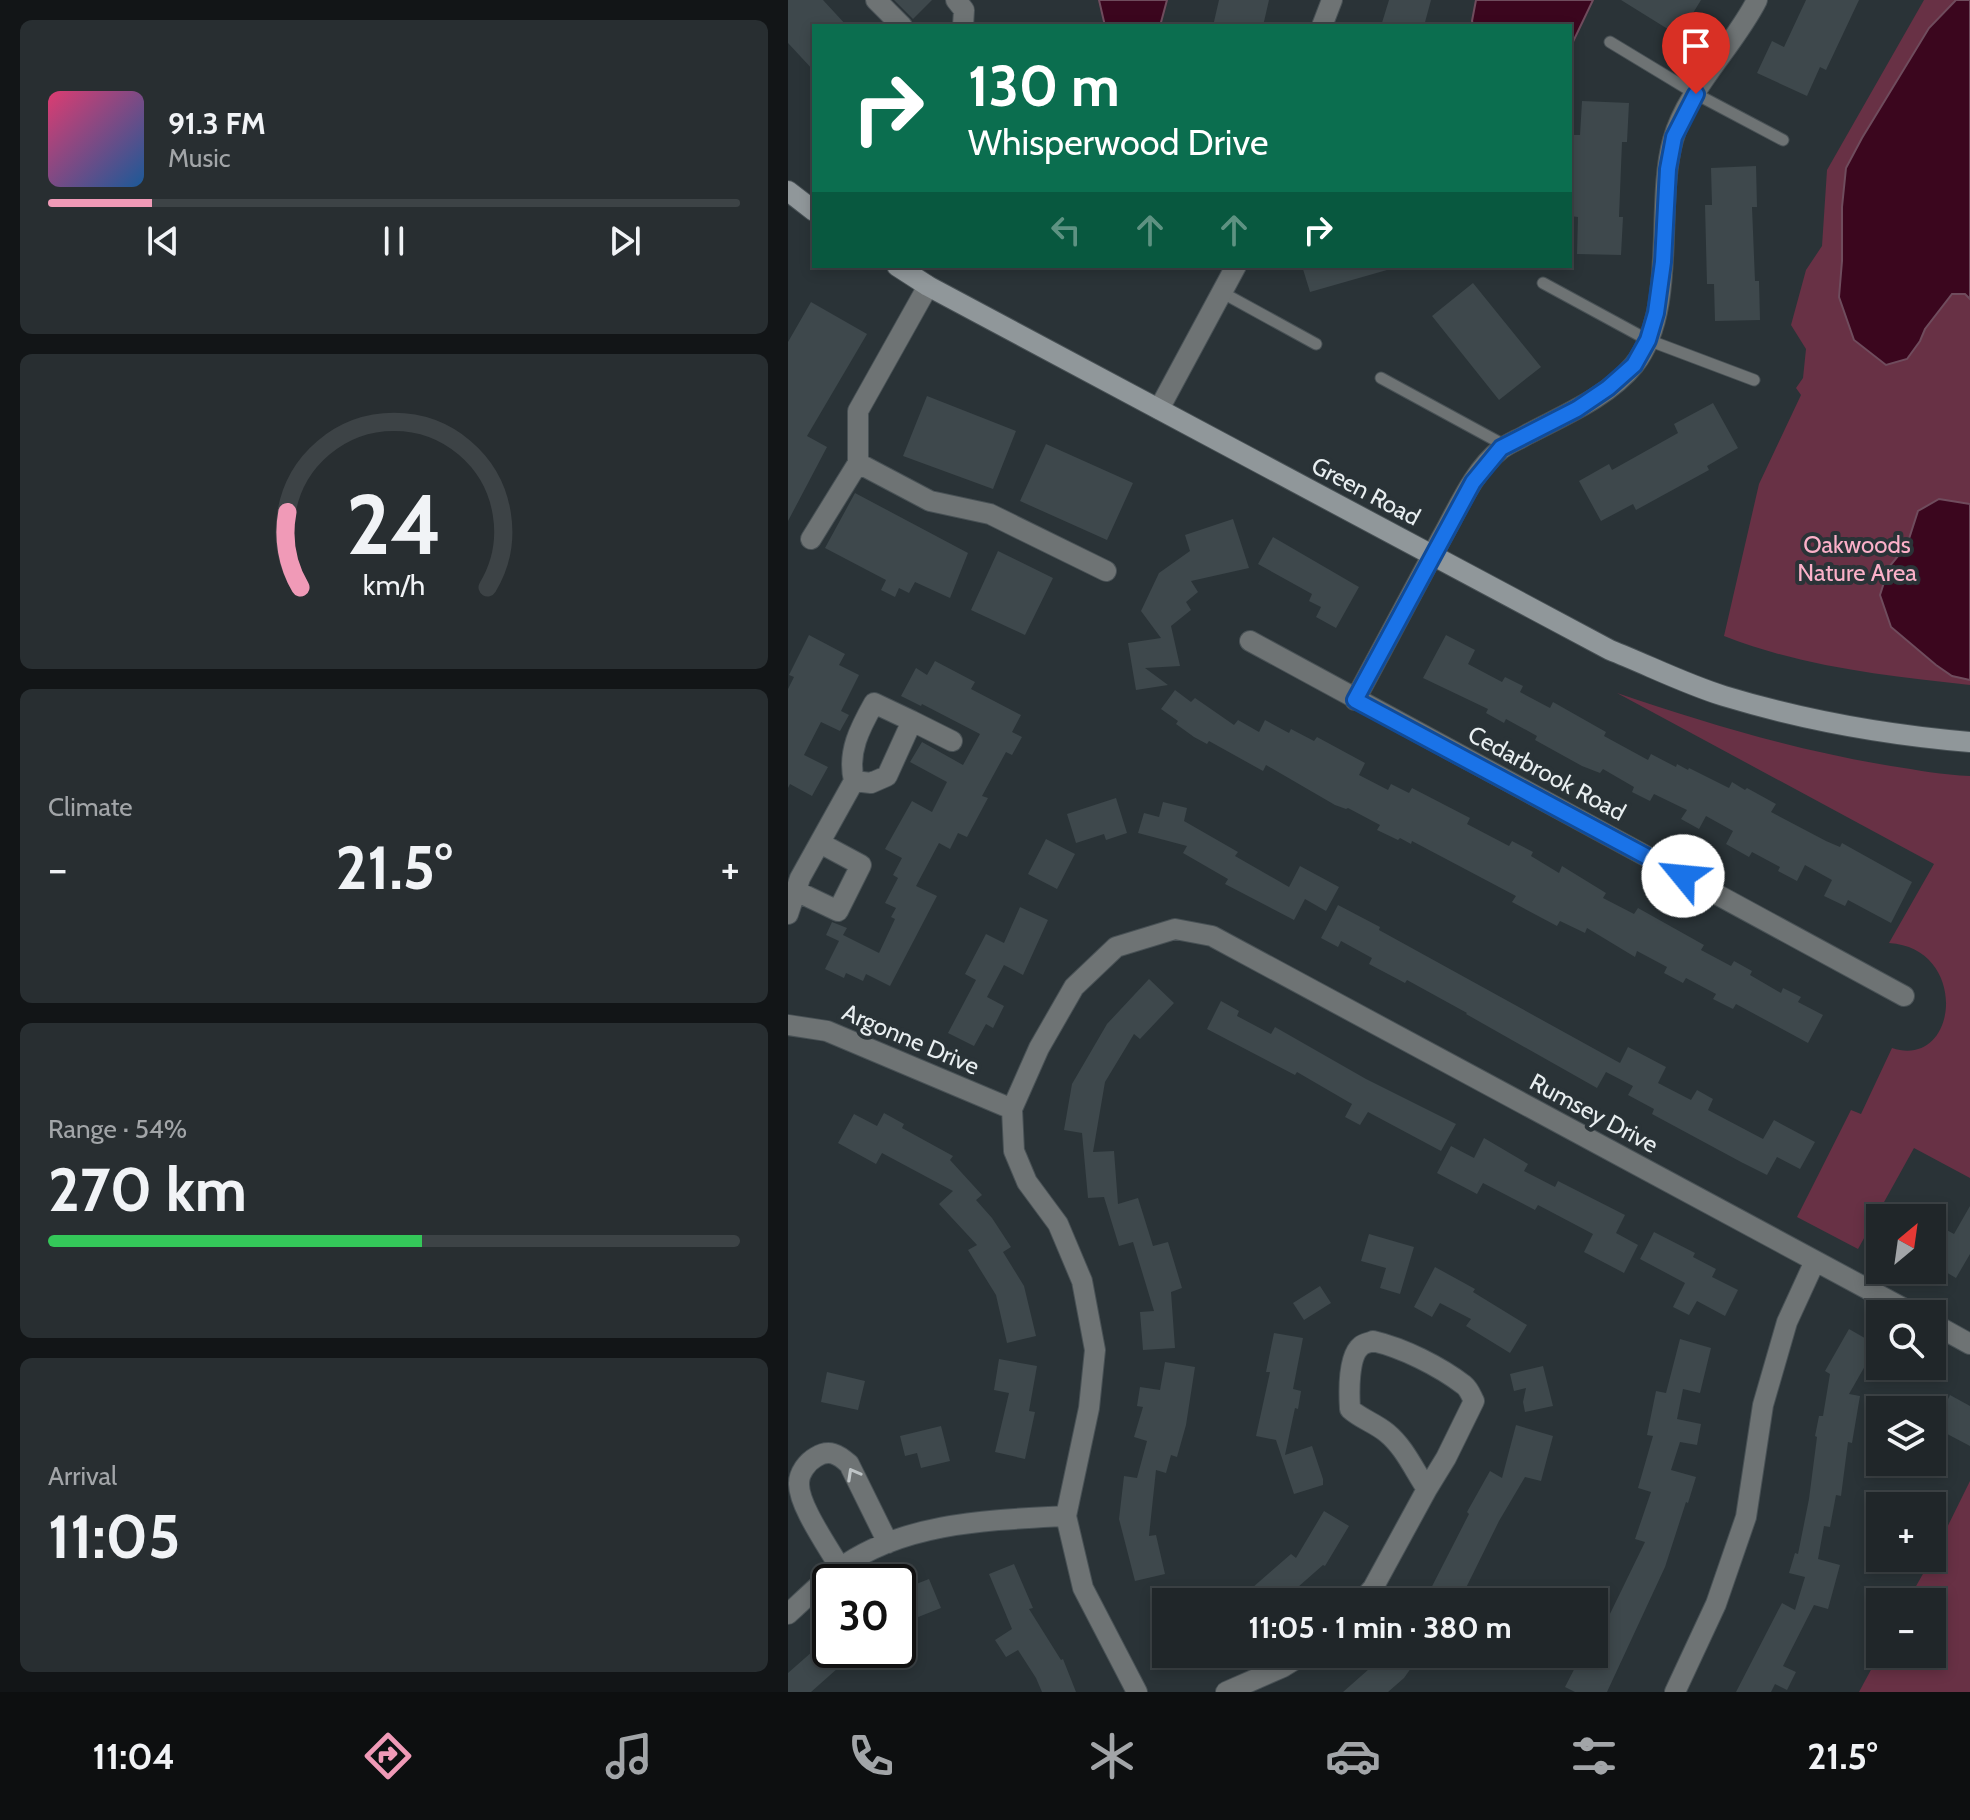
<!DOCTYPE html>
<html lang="en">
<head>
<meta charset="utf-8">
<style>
  body { margin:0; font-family:Cabin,sans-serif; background:#282e31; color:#f1f3f6; height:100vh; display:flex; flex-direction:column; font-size:30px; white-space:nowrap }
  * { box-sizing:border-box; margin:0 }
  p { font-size:26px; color:#a2a5a8 }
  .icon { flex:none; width:44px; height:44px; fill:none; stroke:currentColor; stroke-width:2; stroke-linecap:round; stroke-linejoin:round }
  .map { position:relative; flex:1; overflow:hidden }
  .sheet { display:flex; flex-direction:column; gap:20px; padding:20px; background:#121517; width:788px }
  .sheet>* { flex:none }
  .guide { position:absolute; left:24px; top:24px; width:760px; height:244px; border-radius:0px; box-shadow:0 4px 12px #0003,0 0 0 2px #3d4346; background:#0b6e4f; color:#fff; overflow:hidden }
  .needle { width:52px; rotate:29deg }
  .controls { position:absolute; left:1078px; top:1204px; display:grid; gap:16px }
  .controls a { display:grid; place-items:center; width:80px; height:80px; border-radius:0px; background:#202629; box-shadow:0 4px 12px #0003,0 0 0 2px #3d4346; font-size:40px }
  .speed { position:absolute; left:24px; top:1564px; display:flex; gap:16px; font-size:40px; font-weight:700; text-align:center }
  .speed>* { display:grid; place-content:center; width:104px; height:104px; border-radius:50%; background:#202629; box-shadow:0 4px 12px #0003,0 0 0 2px #3d4346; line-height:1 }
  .speed .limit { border:4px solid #111; border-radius:12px; background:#fff; color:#111 }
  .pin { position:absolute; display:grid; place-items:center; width:68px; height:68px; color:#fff; margin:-82px -34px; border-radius:50% 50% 50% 0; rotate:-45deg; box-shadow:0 0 8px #0007 }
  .pin .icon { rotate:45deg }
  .me { position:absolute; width:88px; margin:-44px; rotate:298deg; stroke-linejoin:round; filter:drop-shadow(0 0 6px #0008) }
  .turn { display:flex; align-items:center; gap:28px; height:168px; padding:0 24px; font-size:36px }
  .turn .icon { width:104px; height:104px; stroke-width:2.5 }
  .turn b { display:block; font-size:56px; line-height:68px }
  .lanes { display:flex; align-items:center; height:76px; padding:0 24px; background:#0003; justify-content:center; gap:40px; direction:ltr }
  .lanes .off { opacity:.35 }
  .big { font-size:60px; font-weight:800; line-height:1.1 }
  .sheet .card { flex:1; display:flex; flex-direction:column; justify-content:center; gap:12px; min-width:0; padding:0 28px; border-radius:12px; background:#282e31 }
  .sheet .dial { align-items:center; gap:0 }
  .dial svg { height:208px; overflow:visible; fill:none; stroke:#3d4346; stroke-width:7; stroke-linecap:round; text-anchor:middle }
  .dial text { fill:#f1f3f6; stroke:none }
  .song { display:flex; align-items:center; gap:24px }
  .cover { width:96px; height:96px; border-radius:12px; background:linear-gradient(135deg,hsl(340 70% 55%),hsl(210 70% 35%)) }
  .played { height:8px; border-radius:4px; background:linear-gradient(90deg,#f09ab7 15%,#3d4346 15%) }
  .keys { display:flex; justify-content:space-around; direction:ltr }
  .heat { display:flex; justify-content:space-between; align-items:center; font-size:44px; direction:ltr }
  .charge { height:12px; border-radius:6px; background:linear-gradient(90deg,#34c759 54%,#3d4346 0) }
  .trip { position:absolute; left:364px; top:1588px; width:456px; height:80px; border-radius:0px; background:#202629; box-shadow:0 4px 12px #0003,0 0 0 2px #3d4346; font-weight:800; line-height:80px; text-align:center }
  .tab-bar { display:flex; height:128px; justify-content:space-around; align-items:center; background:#0d0f10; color:#a2a5a8 }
  .tab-bar .icon { width:56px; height:56px }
  .tab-bar .selected { color:#f09ab7 }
  .tab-bar b { font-size:36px; color:#f1f3f6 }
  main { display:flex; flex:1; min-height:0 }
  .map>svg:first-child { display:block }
  .green { fill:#683145 }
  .water { fill:#3b061e; stroke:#6f4c5d; stroke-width:2 }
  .building { fill:#3e484c }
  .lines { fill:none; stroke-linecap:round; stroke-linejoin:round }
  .lane-casing { stroke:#485155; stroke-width:13 }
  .street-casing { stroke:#485155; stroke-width:22 }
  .secondary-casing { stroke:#485155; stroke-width:22 }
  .lane { stroke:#6e7374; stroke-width:11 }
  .street { stroke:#6e7374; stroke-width:20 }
  .secondary { stroke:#90979a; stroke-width:20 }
  .oneway { stroke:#bdc3c5 }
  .route-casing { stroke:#114b97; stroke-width:20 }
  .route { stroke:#1a73e8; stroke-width:14 }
  .labels { text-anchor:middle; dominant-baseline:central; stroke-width:8; stroke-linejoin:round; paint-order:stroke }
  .street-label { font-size:24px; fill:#e8eef0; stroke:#2a3337 }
  .park-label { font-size:24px; fill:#fbb0c8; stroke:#2a3337 }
</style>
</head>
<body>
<main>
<section class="sheet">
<div class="card">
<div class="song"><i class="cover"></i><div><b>91.3 FM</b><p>Music</p></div></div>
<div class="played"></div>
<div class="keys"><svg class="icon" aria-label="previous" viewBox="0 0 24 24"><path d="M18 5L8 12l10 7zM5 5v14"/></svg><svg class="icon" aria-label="pause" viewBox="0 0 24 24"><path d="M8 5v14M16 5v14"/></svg><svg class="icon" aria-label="next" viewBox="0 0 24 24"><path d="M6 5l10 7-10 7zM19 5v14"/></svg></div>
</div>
<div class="card dial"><svg viewBox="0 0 100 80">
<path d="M14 69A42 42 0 1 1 86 69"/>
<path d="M14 69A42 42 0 0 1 9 40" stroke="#f09ab7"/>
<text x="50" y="56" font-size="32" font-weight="700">24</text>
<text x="50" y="72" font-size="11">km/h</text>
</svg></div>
<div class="card"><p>Climate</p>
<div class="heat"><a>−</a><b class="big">21.5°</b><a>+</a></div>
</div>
<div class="card"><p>Range · 54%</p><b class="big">270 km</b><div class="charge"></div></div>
<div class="card"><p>Arrival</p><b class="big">11:05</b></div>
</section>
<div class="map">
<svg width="1182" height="1692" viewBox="0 0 1182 1692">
  <rect width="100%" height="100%" fill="#2a3337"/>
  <path class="green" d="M1136,0H1182V685C1099,676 1015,667 936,636L971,484L1013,395L1008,388L1015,378L1018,349L1003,325L1018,270L1034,246L1039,170Z
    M829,693C921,724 1006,750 1103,766C1129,770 1155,775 1182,776V1178L1126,1148L1070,1249L1009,1217L1063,1110L1073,1114L1104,1048C1171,1070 1182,948 1101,943L1146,864Z
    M1182,1481V1692H1071L1092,1653L1144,1654V1602H1119L1144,1558Z"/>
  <path class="water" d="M311,0H379L372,26H317Z
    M688,0H805L782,48V26H686L684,21Z
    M1168,0H1182V299L1177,294H1164L1137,329L1132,341L1119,359L1098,365L1066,340L1051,297L1054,261V207L1058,168L1074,138L1141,28Z
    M1151,499L1182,504V680L1164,676L1148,665L1103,627L1092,595L1101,567L1119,545L1130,511Z"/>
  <path class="building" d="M0,0H35L59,26H26V71L0,43Z
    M106,0H144L125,19Z
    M431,0H481L475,26H425Z
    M601,0H643L636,26H593Z
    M833,0H913L891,36Z
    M1018,0H1071L1038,70L1032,67L1019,96L969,73L984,41L996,47Z
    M794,101L841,103L839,142H834L831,217H835L833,255L789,254L790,217L782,216L785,135H792Z
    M968,166L969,207H964L967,281H971L972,320L927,321L926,284H919L917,205H924L923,168Z
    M514,266H598L599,270L522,292Z
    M685,283L753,367L711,400L644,316Z
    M23,302L79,334L19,436L39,447L0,521V342Z
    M139,396L228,431L205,489L115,456Z
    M925,403L950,448L919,466L921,470L848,510L845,504L813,521L791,481L821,464L824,470L890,433L886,424Z
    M258,444L345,483L319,540L232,501Z
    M67,493L180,553L162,598L127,582L121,593L111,588L107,597L93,590L98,580L37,548Z
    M445,519L461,568L403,581L410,592L398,602L403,610L383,626L392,666L357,668L380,685L348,690L340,643L373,638L353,611L371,573L402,551L397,535Z
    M485,537L571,587L548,628L528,617L533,607L521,601L524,594L470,564Z
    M210,551L265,578L237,635L183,610Z
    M21,635L57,654L51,665L71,675L53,711L61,715L52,731L33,722L16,755L40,767L24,796L2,784L0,788V689L6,677L1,675Z
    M658,635L687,650L680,664L714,682L717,677L735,686L732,692L762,708L765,702L818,732L816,736L860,760L863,754L888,767L889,764L900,770L901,768L941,788L944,782L957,790L959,788L988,804L983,812L1038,841L1052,847L1054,843L1124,882L1103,923L1060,900L1057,906L1036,896L1044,880L1017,865L1009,881L990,871L992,867L964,852L961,857L938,844L945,831L918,816L911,829L893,819L899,810L866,794L862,801L844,792L846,787L815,769L812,773L794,766L747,740L749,736L718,719L716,723L698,713L700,709L635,678Z
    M147,661L187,682L183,689L233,715L224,732L234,737L224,755L218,752L194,796L200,798L179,837L170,833L162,849L151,843L128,886L149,896L102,986L78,974L75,981L58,973L56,978L37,969L51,941L38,935L44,922L59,928L55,935L91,953L107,919L103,917L108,908L97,903L110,878L105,875L114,858L97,849L124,801L144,812L159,782L122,762L134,742L175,765L192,734L134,704L133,706L113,696L128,668L139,675Z
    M387,690L403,702L407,698L446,725L450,720L471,732L477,720L501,733L503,729L526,741L529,737L577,763L571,775L600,790L603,784L621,793L624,788L682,818L679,824L721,846L724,841L745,852L743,856L771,873L774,866L818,893L815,898L846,914L850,908L916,945L913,950L943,966L946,961L964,971L962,975L993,993L995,988L1013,997L1010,1002L1035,1015L1020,1043L948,1004L945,1009L925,999L928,994L898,978L895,983L876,973L879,967L849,951L847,957L799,928L797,933L772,921L769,926L724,902L728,896L624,841L623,844L612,838L610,840L589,830L592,825L560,808L558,809L547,805L478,765L475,771L421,741L419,744L406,737L388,724L390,721L373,709Z
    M328,798L339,833L318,840L316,834L288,843L279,814Z
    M375,802L399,808L396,821L450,852L447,856L501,887L512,866L551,887L538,911L517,899L506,920L437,884L440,879L395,853L399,846L350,833L356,813L371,817Z
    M258,839L287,854L269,889L240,874Z
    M550,905L592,927L591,930L832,1063L840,1047L878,1067L870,1083L903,1100L909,1090L925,1099L920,1110L975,1139L986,1120L1027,1142L1012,1169L989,1157L979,1175L953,1162L864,1114L866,1109L840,1095L845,1086L818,1072L809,1088L678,1014L679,1013L619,980L617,983L581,964L584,958L553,941L550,947L533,938Z
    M232,907L260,920L235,975L216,965L199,997L216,1006L205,1028L198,1024L186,1046L160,1033L188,980L177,974L198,934L216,943Z
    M361,979L386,1003L352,1039L346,1034L317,1082L305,1152L326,1151L330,1204L350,1198L365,1246L380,1242L394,1288L383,1292L387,1348L355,1350L352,1312L366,1311L345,1242L331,1246L316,1197L300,1198L294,1133L276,1130L284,1084L319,1024Z
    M433,1001L451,1011L449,1016L483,1034L487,1027L578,1079L668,1124L653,1151L580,1112L572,1125L557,1117L564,1104L509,1072L507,1075L419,1029Z
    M96,1113L116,1124L114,1128L165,1156L162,1160L194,1195L188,1200L204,1218L223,1247L215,1252L236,1286L248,1336L219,1343L208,1295L180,1250L189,1245L151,1204L165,1191L94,1153L88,1164L50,1143L66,1114L89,1126Z
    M696,1138L740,1164L736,1171L767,1187L770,1181L837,1215L828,1233L850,1245L836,1273L796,1252L805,1234L750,1205L747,1210L695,1183L689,1194L649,1173L663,1146L686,1158Z
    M1182,1206V1254L1168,1278L1144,1264V1222L1166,1234Z
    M866,1232L907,1253L905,1257L928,1269L924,1277L950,1290L937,1316L909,1301L901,1315L885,1307L897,1283L852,1259Z
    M581,1234L626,1247L612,1294L592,1288L598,1268L573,1261Z
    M647,1267L687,1289L685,1292L739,1325L722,1353L678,1326L683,1319L652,1303L644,1317L626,1307Z
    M532,1286L543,1303L516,1320L505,1303Z
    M1061,1329L1089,1345L1061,1394L1072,1396L1064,1443L1060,1442L1053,1496L1048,1495L1042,1527L1036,1526L1030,1559L1052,1565L1040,1609L1026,1605L995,1666L1008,1672L999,1690L987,1684L983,1692H948L994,1603L1007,1610L1017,1577L1001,1573L1007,1553L1010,1554L1021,1499L1029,1437L1027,1436L1031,1416H1035L1042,1374L1037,1371Z
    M486,1333L515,1338L505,1389L513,1391L510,1409L507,1408L497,1455L524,1446L535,1479V1485L506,1494L488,1440L468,1436L482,1372H478Z
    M892,1339L923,1348L912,1393L895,1389L889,1419L913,1424L909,1445L892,1442L883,1470L908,1477L900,1503L898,1502L877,1567L819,1692H787L777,1687L794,1654H806V1632L813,1617L819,1620L857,1542L847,1539L863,1492L850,1488L865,1436L859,1435L868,1391L878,1393Z
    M211,1359L249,1366L241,1411L247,1412L237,1459L207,1452L221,1393L206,1390Z
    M377,1362L407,1367L398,1425L389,1457L383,1455L378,1473L368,1470L361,1536L368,1535L377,1574L347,1581L331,1519L336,1476L349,1478L359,1441L346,1437L355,1407L349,1406L352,1387L372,1390Z
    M755,1366L765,1406L737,1412L735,1402L738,1388L726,1391L722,1374Z
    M39,1372L77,1381L70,1410L33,1402Z
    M1162,1395L1182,1406V1446L1146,1427Z
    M728,1425L765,1436L753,1481L737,1477L711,1521L671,1602H636L681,1514L679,1512L702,1471L714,1478Z
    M153,1426L162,1461L133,1468L129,1453L117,1456L112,1436Z
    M536,1511L561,1526L537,1566L535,1565L493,1602H448L503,1554L508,1558Z
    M226,1564L245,1608L241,1609L273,1660L275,1659L288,1692H254L248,1678L230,1650L218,1657L207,1640L224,1629L201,1574Z
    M141,1579L153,1608L110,1625V1591Z
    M42,1636V1650H50L59,1660L23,1692H0V1673Z
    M598,1654H633L616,1678L600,1692H555Z"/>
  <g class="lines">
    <g class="lane-casing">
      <path id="lane" d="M822,42L908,94L995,140
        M755,283L860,340L966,380
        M435,293L528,344
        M593,378L718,446"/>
    </g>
    <g class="street-casing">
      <path id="street" d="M88,0L114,26
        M168,0L176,10L175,26
        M534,26L544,0
        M371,409L448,266
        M70,463L142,501L202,514L318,571
        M23,539L70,463V411L140,286
        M462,641L1116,996
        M567,700C596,646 625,592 653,539C670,509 685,471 713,449C721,443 732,439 740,434C776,415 820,397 846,365C890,310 867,205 885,140C899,89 946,46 969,0
        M124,721L164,741
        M8,891L50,911L73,865L32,843
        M0,914L12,878L66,781C59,752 72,728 86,703L124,721L99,776L83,783L66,781
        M0,1025L39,1031L224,1109
        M1144,1323L1182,1344
        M585,1341C615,1348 651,1366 676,1385C681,1389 683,1395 686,1401L658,1458L639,1489C626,1470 617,1448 599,1433C587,1423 573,1419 562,1409C561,1393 560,1356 573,1346C576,1343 581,1343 585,1341Z
        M52,1568C41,1548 10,1505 11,1483C11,1473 19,1462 28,1457C41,1449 50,1454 61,1464L100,1543
        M573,1602L585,1588L639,1489
        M0,1614C17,1599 33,1582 51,1569C115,1522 202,1520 278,1516
        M349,1692L295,1588L278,1516L301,1408L307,1350L294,1281L270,1224L239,1182L226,1151L224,1109L251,1048L286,987L328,947L387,929L424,936L1126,1314
        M438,1692L495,1667L516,1654
        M887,1692L928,1604L958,1517L975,1405L999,1322L1027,1261"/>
    </g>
    <g class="secondary-casing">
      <path id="secondary" d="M0,191L26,211
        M109,266L140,286L822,650C860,665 897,684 936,696C1015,720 1099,735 1182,742"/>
    </g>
    <use href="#lane" class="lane"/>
    <use href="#street" class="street"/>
    <use href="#secondary" class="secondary"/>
  </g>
  <defs><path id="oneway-chevron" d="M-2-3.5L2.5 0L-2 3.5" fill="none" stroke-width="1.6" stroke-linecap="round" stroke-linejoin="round" transform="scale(2)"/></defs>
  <use class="oneway" href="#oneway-chevron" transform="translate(65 1474) rotate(-119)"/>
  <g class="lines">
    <g class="route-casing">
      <path id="route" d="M895,876L567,700L685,482L713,448L789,409L820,388L846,365L860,340L868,313L875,262L880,169L886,137L908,94"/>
    </g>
    <use href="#route" class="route"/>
  </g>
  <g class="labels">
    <g class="street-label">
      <text transform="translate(578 491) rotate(28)">Green Road</text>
      <text transform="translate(759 773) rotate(28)">Cedarbrook Road</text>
      <text transform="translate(123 1039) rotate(23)">Argonne Drive</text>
      <text transform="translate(806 1113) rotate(28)">Rumsey Drive</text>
    </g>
    <g class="park-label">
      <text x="1069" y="544">Oakwoods<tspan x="1069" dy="28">Nature Area</tspan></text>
    </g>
  </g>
</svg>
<div class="controls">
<a><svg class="needle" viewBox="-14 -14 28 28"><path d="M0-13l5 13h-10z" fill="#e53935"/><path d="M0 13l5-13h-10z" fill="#a2a5a8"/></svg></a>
<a><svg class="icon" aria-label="search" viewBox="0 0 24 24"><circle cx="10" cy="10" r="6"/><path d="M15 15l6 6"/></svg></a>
<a><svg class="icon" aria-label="layers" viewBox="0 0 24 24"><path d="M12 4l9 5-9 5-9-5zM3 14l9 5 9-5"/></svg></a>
<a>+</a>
<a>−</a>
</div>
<div class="speed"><div class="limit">30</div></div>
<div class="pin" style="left:908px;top:94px;background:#d93025"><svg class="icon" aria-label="arrive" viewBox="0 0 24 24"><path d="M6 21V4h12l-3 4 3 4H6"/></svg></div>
<svg class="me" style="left:895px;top:876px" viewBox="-20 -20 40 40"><circle r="19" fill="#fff"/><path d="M0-13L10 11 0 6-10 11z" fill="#1a73e8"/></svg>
<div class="trip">11:05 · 1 min · 380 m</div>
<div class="guide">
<div class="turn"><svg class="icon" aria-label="right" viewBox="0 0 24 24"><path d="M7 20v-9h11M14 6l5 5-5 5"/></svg><div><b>130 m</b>Whisperwood Drive</div></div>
<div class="lanes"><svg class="icon off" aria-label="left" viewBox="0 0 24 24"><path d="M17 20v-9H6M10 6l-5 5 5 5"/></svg><svg class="icon off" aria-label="ahead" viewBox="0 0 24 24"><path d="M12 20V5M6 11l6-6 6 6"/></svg><svg class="icon off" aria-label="ahead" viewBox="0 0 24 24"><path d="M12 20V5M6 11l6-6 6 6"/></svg><svg class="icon" aria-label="right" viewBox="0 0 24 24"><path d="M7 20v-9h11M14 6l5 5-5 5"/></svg></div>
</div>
</div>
</main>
<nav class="tab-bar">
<b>11:04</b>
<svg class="icon selected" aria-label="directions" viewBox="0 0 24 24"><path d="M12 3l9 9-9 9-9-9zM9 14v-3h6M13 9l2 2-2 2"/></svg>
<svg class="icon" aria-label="music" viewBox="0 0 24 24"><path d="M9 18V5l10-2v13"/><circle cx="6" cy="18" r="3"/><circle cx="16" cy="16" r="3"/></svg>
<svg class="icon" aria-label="phone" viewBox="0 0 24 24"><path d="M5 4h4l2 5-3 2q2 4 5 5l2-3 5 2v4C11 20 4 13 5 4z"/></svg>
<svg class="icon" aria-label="climate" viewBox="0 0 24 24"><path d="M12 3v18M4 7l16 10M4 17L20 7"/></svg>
<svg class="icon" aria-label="car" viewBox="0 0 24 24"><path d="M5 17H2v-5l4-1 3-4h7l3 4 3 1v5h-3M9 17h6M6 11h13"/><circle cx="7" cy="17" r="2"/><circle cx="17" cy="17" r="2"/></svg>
<svg class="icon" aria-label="filters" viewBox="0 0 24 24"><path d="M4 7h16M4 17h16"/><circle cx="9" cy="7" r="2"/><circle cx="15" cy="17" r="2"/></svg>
<b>21.5°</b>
</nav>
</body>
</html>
